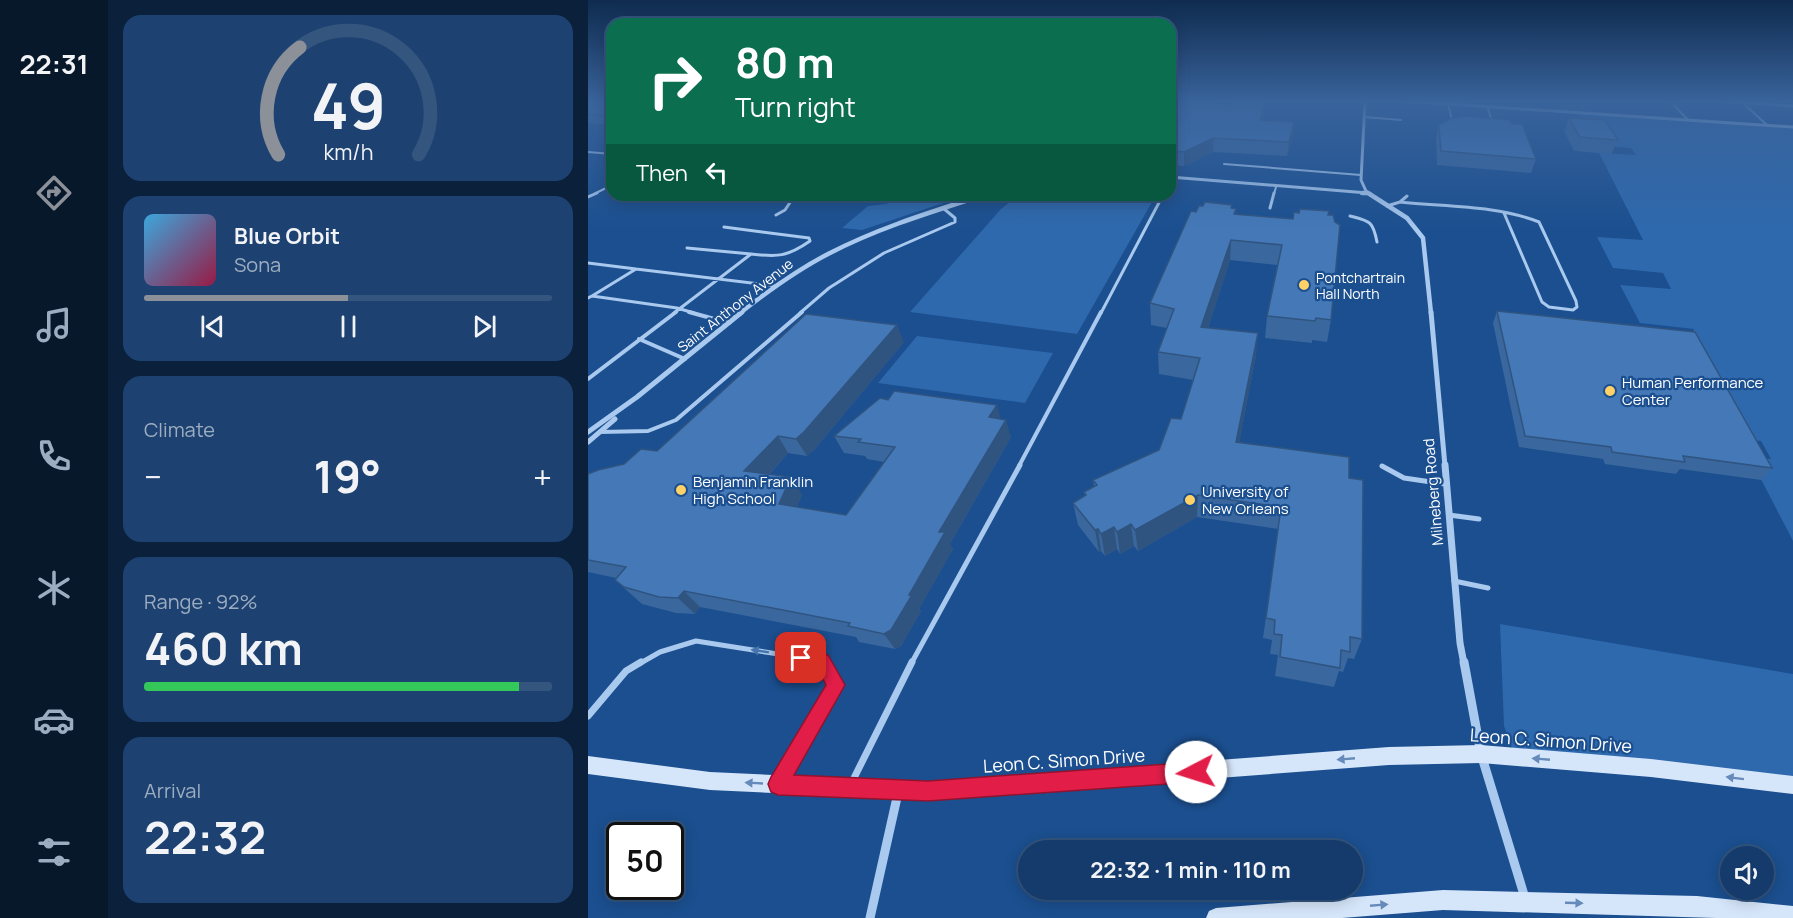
<!DOCTYPE html>
<html lang="en">
<head>
<meta charset="utf-8">
<style>
  body { margin:0; font-family:Manrope,sans-serif; background:#1d4271; color:#f1f3f6; height:100vh; display:flex; flex-direction:column; font-size:22px; white-space:nowrap }
  * { box-sizing:border-box; margin:0 }
  p { font-size:20px; color:#9dadc1 }
  .icon { flex:none; width:33px; height:33px; fill:none; stroke:currentColor; stroke-width:2; stroke-linecap:round; stroke-linejoin:round }
  .map { position:relative; flex:1; overflow:hidden }
  .side { display:flex; flex-direction:column; gap:15px; padding:15px; background:#0b203b; width:480px }
  .side>* { flex:none }
  .guide { position:absolute; left:18px; top:18px; width:570px; height:183px; border-radius:18px; box-shadow:0 3px 15px #0003,0 0 0 2px #33557e; background:#0b6e4f; color:#fff; overflow:hidden }
  .fabs { position:absolute; left:1132px; top:846px; display:grid; gap:12px }
  .fabs a { display:grid; place-items:center; width:54px; height:54px; border-radius:50%; background:#143b6b; box-shadow:0 3px 15px #0003,0 0 0 2px #33557e; font-size:30px }
  .speed { position:absolute; left:18px; top:822px; display:flex; gap:12px; font-size:30px; font-weight:700; text-align:center }
  .speed>* { display:grid; place-content:center; width:78px; height:78px; border-radius:50%; background:#143b6b; box-shadow:0 3px 15px #0003,0 0 0 2px #33557e; line-height:1 }
  .speed .limit { border:3px solid #111; border-radius:9px; background:#fff; color:#111 }
  .pin { position:absolute; display:grid; place-items:center; width:51px; height:51px; color:#fff; margin:-26px; border-radius:12px; box-shadow:0 3px 9px #0006 }
  .me { position:absolute; width:66px; margin:-33px; rotate:265deg; stroke-linejoin:round; filter:drop-shadow(0 0 4px #0008) }
  .turn { display:flex; align-items:center; gap:21px; height:126px; padding:0 30px; font-size:27px }
  .turn .icon { width:78px; height:78px; stroke-width:2.5 }
  .turn b { display:block; font-size:42px; line-height:51px }
  .then { display:flex; align-items:center; height:57px; padding:0 30px; background:#0003; gap:12px; font-size:22px }
  .big { font-size:45px; font-weight:700; line-height:1.1 }
  .side .card { flex:1; display:flex; flex-direction:column; justify-content:center; gap:9px; min-width:0; padding:0 21px; border-radius:18px; background:#1d4271 }
  .side .dial { align-items:center; gap:0 }
  .dial svg { height:156px; overflow:visible; fill:none; stroke:#33557e; stroke-width:7; stroke-linecap:round; text-anchor:middle }
  .dial text { fill:#f1f3f6; stroke:none }
  .song { display:flex; align-items:center; gap:18px }
  .cover { width:72px; height:72px; border-radius:9px; background:linear-gradient(135deg,hsl(200 70% 55%),hsl(340 70% 35%)) }
  .played { height:6px; border-radius:3px; background:linear-gradient(90deg,#8c9099 50%,#33557e 50%) }
  .keys { display:flex; justify-content:space-around; direction:ltr }
  .heat { display:flex; justify-content:space-between; align-items:center; font-size:33px; direction:ltr }
  .charge { height:9px; border-radius:4px; background:linear-gradient(90deg,#34c759 92%,#33557e 0) }
  .trip { position:absolute; left:430px; top:840px; width:345px; height:60px; border-radius:30px; background:#143b6b; box-shadow:0 3px 15px #0003,0 0 0 2px #33557e; font-weight:700; line-height:60px; text-align:center }
  main { display:flex; flex:1; min-height:0 }
  .menu { display:flex; flex-direction:column; width:108px; justify-content:space-around; align-items:center; background:#08182b; color:#9dadc1 }
  .menu .icon { width:42px; height:42px }
  .menu .selected { color:#8c9099 }
  .menu b { font-size:27px; color:#f1f3f6 }
  .map>svg:first-child { display:block }
  .green { fill:#2e69ad }
  .lines { fill:none; stroke-linecap:round; stroke-linejoin:round }
  .lane-far4 { stroke:#a9c9ee; stroke-width:2 }
  .lane-far3 { stroke:#a9c9ee; stroke-width:3 }
  .lane-far2 { stroke:#a9c9ee; stroke-width:4 }
  .lane-far1 { stroke:#a9c9ee; stroke-width:5 }
  .lane { stroke:#a9c9ee; stroke-width:7 }
  .street-far4 { stroke:#a9c9ee; stroke-width:3 }
  .street-far3 { stroke:#a9c9ee; stroke-width:4.5 }
  .street-far2 { stroke:#a9c9ee; stroke-width:5 }
  .street-far1 { stroke:#a9c9ee; stroke-width:7 }
  .street { stroke:#a9c9ee; stroke-width:9 }
  .secondary { fill:#d6e6fa; fill-rule:evenodd }
  .wall { fill:#3a679d }
  .shaded-wall { fill:#305480 }
  .building { fill:#4478b7; stroke:#305480; stroke-width:1.5 }
  .oneway { fill:#4674ac }
  .oneway2 { fill:#668bba }
  .route { fill:#e11d48; stroke:#92132f; stroke-width:1.5 }
  .poi-dot { fill:#ffd166; stroke:#1b4f8f; stroke-width:2 }
  .labels { text-anchor:middle; dominant-baseline:central; stroke-width:4.5; stroke-linejoin:round; paint-order:stroke }
  .far-poi-label { font-size:14px; fill:#fff; stroke:#1b4f8f; text-anchor:start }
  .far-street-label { font-size:14px; fill:#fff; stroke:#1b4f8f }
  .poi-label { font-size:15px; fill:#fff; stroke:#1b4f8f; text-anchor:start }
  .street-label { font-size:15px; fill:#fff; stroke:#1b4f8f }
  .near-street-label { font-size:18px; fill:#fff; stroke:#1b4f8f }
</style>
</head>
<body>
<main>
<nav class="menu">
<b>22:31</b>
<svg class="icon selected" aria-label="directions" viewBox="0 0 24 24"><path d="M12 3l9 9-9 9-9-9zM9 14v-3h6M13 9l2 2-2 2"/></svg>
<svg class="icon" aria-label="music" viewBox="0 0 24 24"><path d="M9 18V5l10-2v13"/><circle cx="6" cy="18" r="3"/><circle cx="16" cy="16" r="3"/></svg>
<svg class="icon" aria-label="phone" viewBox="0 0 24 24"><path d="M5 4h4l2 5-3 2q2 4 5 5l2-3 5 2v4C11 20 4 13 5 4z"/></svg>
<svg class="icon" aria-label="climate" viewBox="0 0 24 24"><path d="M12 3v18M4 7l16 10M4 17L20 7"/></svg>
<svg class="icon" aria-label="car" viewBox="0 0 24 24"><path d="M5 17H2v-5l4-1 3-4h7l3 4 3 1v5h-3M9 17h6M6 11h13"/><circle cx="7" cy="17" r="2"/><circle cx="17" cy="17" r="2"/></svg>
<svg class="icon" aria-label="filters" viewBox="0 0 24 24"><path d="M4 7h16M4 17h16"/><circle cx="9" cy="7" r="2"/><circle cx="15" cy="17" r="2"/></svg>
</nav>
<section class="side">
<div class="card dial"><svg viewBox="0 0 100 80">
<path d="M14 69A42 42 0 1 1 86 69"/>
<path d="M14 69A42 42 0 0 1 25 14" stroke="#8c9099"/>
<text x="50" y="56" font-size="32" font-weight="700">49</text>
<text x="50" y="72" font-size="11">km/h</text>
</svg></div>
<div class="card">
<div class="song"><i class="cover"></i><div><b>Blue Orbit</b><p>Sona</p></div></div>
<div class="played"></div>
<div class="keys"><svg class="icon" aria-label="previous" viewBox="0 0 24 24"><path d="M18 5L8 12l10 7zM5 5v14"/></svg><svg class="icon" aria-label="pause" viewBox="0 0 24 24"><path d="M8 5v14M16 5v14"/></svg><svg class="icon" aria-label="next" viewBox="0 0 24 24"><path d="M6 5l10 7-10 7zM19 5v14"/></svg></div>
</div>
<div class="card"><p>Climate</p>
<div class="heat"><a>−</a><b class="big">19°</b><a>+</a></div>
</div>
<div class="card"><p>Range · 92%</p><b class="big">460 km</b><div class="charge"></div></div>
<div class="card"><p>Arrival</p><b class="big">22:32</b></div>
</section>
<div class="map">
<svg width="1205" height="918" viewBox="0 0 1205 918">
  <rect width="100%" height="100%" fill="#1b4f8f"/>
  <path class="green" d="M990,113L1205,127V541L1161,456L1183,459L1173,441L1151,439L1100,344L1106,329L1052,323L1032,285L1083,289L1075,273L1025,268L1009,237L1055,240L1011,153L1048,155L1043,148L1019,146L1004,133Z
    M328,195H363L355,203L274,230L254,228L280,206L298,204Z
    M431,195H568L489,334L322,312L413,209Z
    M329,336L465,353L437,403L290,383Z
    M912,624L1205,674V785L927,756L916,726Z"/>
  <g class="lines">
    <path class="lane-far4" d="M1082,101L1100,120
      M1153,101L1180,126
      M860,104L865,124
      M899,106L905,124
      M776,117L813,120
      M0,152L24,154
      M636,164L773,175
      M6,194L24,185
      M686,194L688,187"/>
    <path class="lane-far3" d="M0,197L9,193
      M812,202C858,207 908,205 951,222L988,301L989,307L985,310L961,307L954,302L916,213
      M799,206L812,202L819,196
      M682,208L686,193
      M188,215L197,210L207,195
      M762,216C782,221 785,221 789,242
      M136,227L221,238L222,241C199,257 190,257 163,254
      M0,263L48,269
      M4,296L48,269L188,286
      M0,298L4,296L89,308L106,313
      M86,313L163,254L99,248
      M212,313L241,288L296,253L367,222V218L355,208
      M513,313L575,195"/>
    <path class="lane-far2" d="M101,312L141,323
      M51,339L97,359
      M0,379L88,312
      M12,432L60,431L88,420L214,312
      M431,466L513,312"/>
    <path class="lane-far1" d="M794,466L816,478L857,484
      M861,515L891,519
      M866,581L900,588
      M51,664L72,652L108,641L234,661L236,664
      M323,664L432,465"/>
    <path class="lane" d="M0,716L38,671L53,662
      M193,780L248,685L235,662
      M263,784L324,662"/>
    <path class="street-far4" d="M777,101L773,180L778,191L783,194
      M815,101L1205,127
      M1135,101L1205,106
      M582,177L780,193"/>
    <path class="street-far3" d="M774,193H780
      M780,193L819,218L835,238L843,313
      M152,313C180,291 209,270 240,254C290,228 343,212 396,195"/>
    <path class="street-far2" d="M843,312L857,466
      M0,432L49,397L154,312
      M0,442L27,419"/>
    <path class="street-far1" d="M857,465L872,643L876,664"/>
    <path class="street" d="M876,662L893,754L937,898
      M282,918L310,793"/>
    <path class="secondary" d="M893,745L1063,759L1205,776V794L1063,777L893,763L801,765L340,800L122,790L0,774V756L122,772L340,782L801,747Z
      M855,890L1109,896L1205,906V918H1128L855,910L754,918H618L621,911L628,908Z"/>
  </g>
  <path class="wall" d="M0,101H24V125L0,123Z
    M582,101H597V102L678,112L675,120L706,122L705,135L699,156L625,152L596,166L582,165Z
    M981,118L1030,140L1023,154L986,151L976,131Z
    M924,124L948,159L943,173L849,165L848,138L851,125Z
    M644,205V209H648L647,214L705,219L743,320L739,342L724,340V343L677,338L679,316L689,265L642,260L620,328L668,355L651,443L761,478L774,639L766,659L760,658L755,672L751,671L746,687L687,676L690,655L682,654L684,640L675,638L690,529L609,517L550,551L546,546L532,554L529,549L517,556L513,551L511,552L490,525L485,503L497,496L496,492L506,486L505,480L571,450L593,419L605,380L571,374L570,352L579,328L563,325L562,303L608,212L615,206Z
    M909,311L1184,468L1173,480L1092,469L1088,474L1017,464L1015,459L931,447L905,323Z
    M316,342L226,450L219,456L200,453L181,475L214,495L209,507L258,515L296,462L279,459L277,456L256,453L246,436L300,400L413,419L423,437L362,544L365,549L331,609L333,611L313,646L307,649L271,642L268,637L112,607L107,614L88,613L54,604L27,580L28,578L0,572V474L36,464L69,451Z"/>
  <path class="shaded-wall" d="M678,101V112L671,133L672,120Z
    M706,122L705,135L699,156L701,142Z
    M625,138V152L596,166V152Z
    M291,195H311L304,200L293,201Z
    M643,240L642,260L613,349V327Z
    M309,325L316,342L226,450L219,456L208,439Z
    M670,333L668,355L647,465L648,442Z
    M409,405L414,423L401,417Z
    M418,420L423,437L362,544L365,549L331,609L333,611L313,646L307,649L296,634L321,595L351,532Z
    M190,436L200,453L168,489L156,471Z
    M203,477L214,495L203,522L191,504Z
    M610,495L609,517L550,551L547,530Z
    M543,524L546,546L532,554L529,532Z
    M526,527L529,549L517,556L513,534Z
    M510,529L513,551L511,552L507,530Z
    M96,591L112,607L107,614L90,598Z"/>
  <path class="building" d="M0,101H24V116L0,114Z
    M582,101H596L595,102L643,105L645,101H678L672,120L706,122L701,142L625,138L596,152L582,151Z
    M879,116L922,120L924,124H934L948,159L853,151L851,125L864,118Z
    M981,118L1017,120L1030,140L992,137Z
    M617,202L644,205L643,208L648,209L646,214L705,219L706,212L711,213L712,209L741,211L740,215H745L747,222L752,225L743,320L728,318L727,321L679,316L694,245L643,240L613,327L670,333L648,442L761,457V478L775,480L774,639L762,637V652L753,650L752,668L692,657L694,635L686,634L687,620L678,618L693,507L610,495L547,530L543,524L529,532L526,527L513,534L510,529L507,530L485,503L498,495L496,492L509,485L505,480L571,450L583,418L593,419L612,358L570,352L586,309L562,303L603,211L608,212L611,206H615Z
    M909,311L1107,332L1184,468L1095,456L1097,462L1024,452L1023,447L937,436Z
    M218,314L309,325L216,432L208,439L190,436L156,471L203,477L191,504L258,515L307,447L270,442L273,439L246,436L292,398L300,400L306,391L409,405L401,417L418,420L351,532H357L321,595H324L303,630L296,634L260,626L262,623L96,591L90,598L71,597L36,587L27,580L38,567L0,560V474L10,470L36,464L53,449L69,451Z"/>
  <defs><path id="oneway-solid" d="M-6-.8H1V-3.2L6.5 0L1 3.2V.8H-6Z" transform="scale(1.5)"/></defs>
  <use class="oneway" href="#oneway-solid" transform="translate(172 651) rotate(-171)"/>
  <g class="oneway2">
    <use href="#oneway-solid" transform="translate(758 759) rotate(175)"/>
    <use href="#oneway-solid" transform="translate(953 759) rotate(-175)"/>
    <use href="#oneway-solid" transform="translate(1147 778) rotate(-173)"/>
    <use href="#oneway-solid" transform="translate(166 783) rotate(-177)"/>
    <use href="#oneway-solid" transform="translate(986 903) rotate(2)"/>
    <use href="#oneway-solid" transform="translate(791 905) rotate(-5)"/>
  </g>
  <linearGradient id="sky" x2="0" y2="1"><stop stop-color="#0f2b4f"/><stop offset="0.44" stop-color="#39639b"/><stop offset="1" stop-color="#39639b" stop-opacity="0"/></linearGradient>
  <rect width="1205" height="230" fill="url(#sky)"/>
  <path class="route" d="M213,649L240,655L257,685L206,775L340,781L608,762L615,765L618,772L615,779L608,782L340,801L190,795L183,792L180,784L183,777L238,685L229,668L207,663L204,658L207,652Z"/>
  <g class="poi-dot">
    <circle cx="716" cy="285" r="6"/>
    <circle cx="1022" cy="391" r="6"/>
    <circle cx="93" cy="490" r="6"/>
    <circle cx="602" cy="500" r="6"/>
  </g>
  <g class="labels">
    <g class="far-poi-label">
      <text x="728" y="277">Pontchartrain<tspan x="728" dy="16">Hall North</tspan></text>
    </g>
    <g class="far-street-label">
      <text transform="translate(147 305) rotate(-38)">Saint Anthony Avenue</text>
    </g>
    <g class="poi-label">
      <text x="1034" y="382">Human Performance<tspan x="1034" dy="17">Center</tspan></text>
      <text x="105" y="481">Benjamin Franklin<tspan x="105" dy="17">High School</tspan></text>
      <text x="614" y="491">University of<tspan x="614" dy="17">New Orleans</tspan></text>
    </g>
    <g class="street-label">
      <text transform="translate(845 492) rotate(-95)">Milneberg Road</text>
    </g>
    <g class="near-street-label">
      <text transform="translate(963 740) rotate(4)">Leon C. Simon Drive</text>
      <text transform="translate(476 760) rotate(-4)">Leon C. Simon Drive</text>
    </g>
  </g>
</svg>
<div class="fabs">
<a><svg class="icon" aria-label="sound" viewBox="0 0 24 24"><path d="M4 9h4l5-4v14l-5-4H4zM17 9q2 3 0 6"/></svg></a>
</div>
<div class="speed"><div class="limit">50</div></div>
<div class="pin" style="left:213px;top:658px;background:#d93025"><svg class="icon" aria-label="arrive" viewBox="0 0 24 24"><path d="M6 21V4h12l-3 4 3 4H6"/></svg></div>
<svg class="me" style="left:608px;top:772px" viewBox="-20 -20 40 40"><circle r="19" fill="#fff"/><path d="M0-13L10 11 0 6-10 11z" fill="#e11d48"/></svg>
<div class="trip">22:32 · 1 min · 110 m</div>
<div class="guide">
<div class="turn"><svg class="icon" aria-label="right" viewBox="0 0 24 24"><path d="M7 20v-9h11M14 6l5 5-5 5"/></svg><div><b>80 m</b>Turn right</div></div>
<div class="then">Then<svg class="icon" aria-label="left" viewBox="0 0 24 24"><path d="M17 20v-9H6M10 6l-5 5 5 5"/></svg></div>
</div>
</div>
</main>
</body>
</html>
